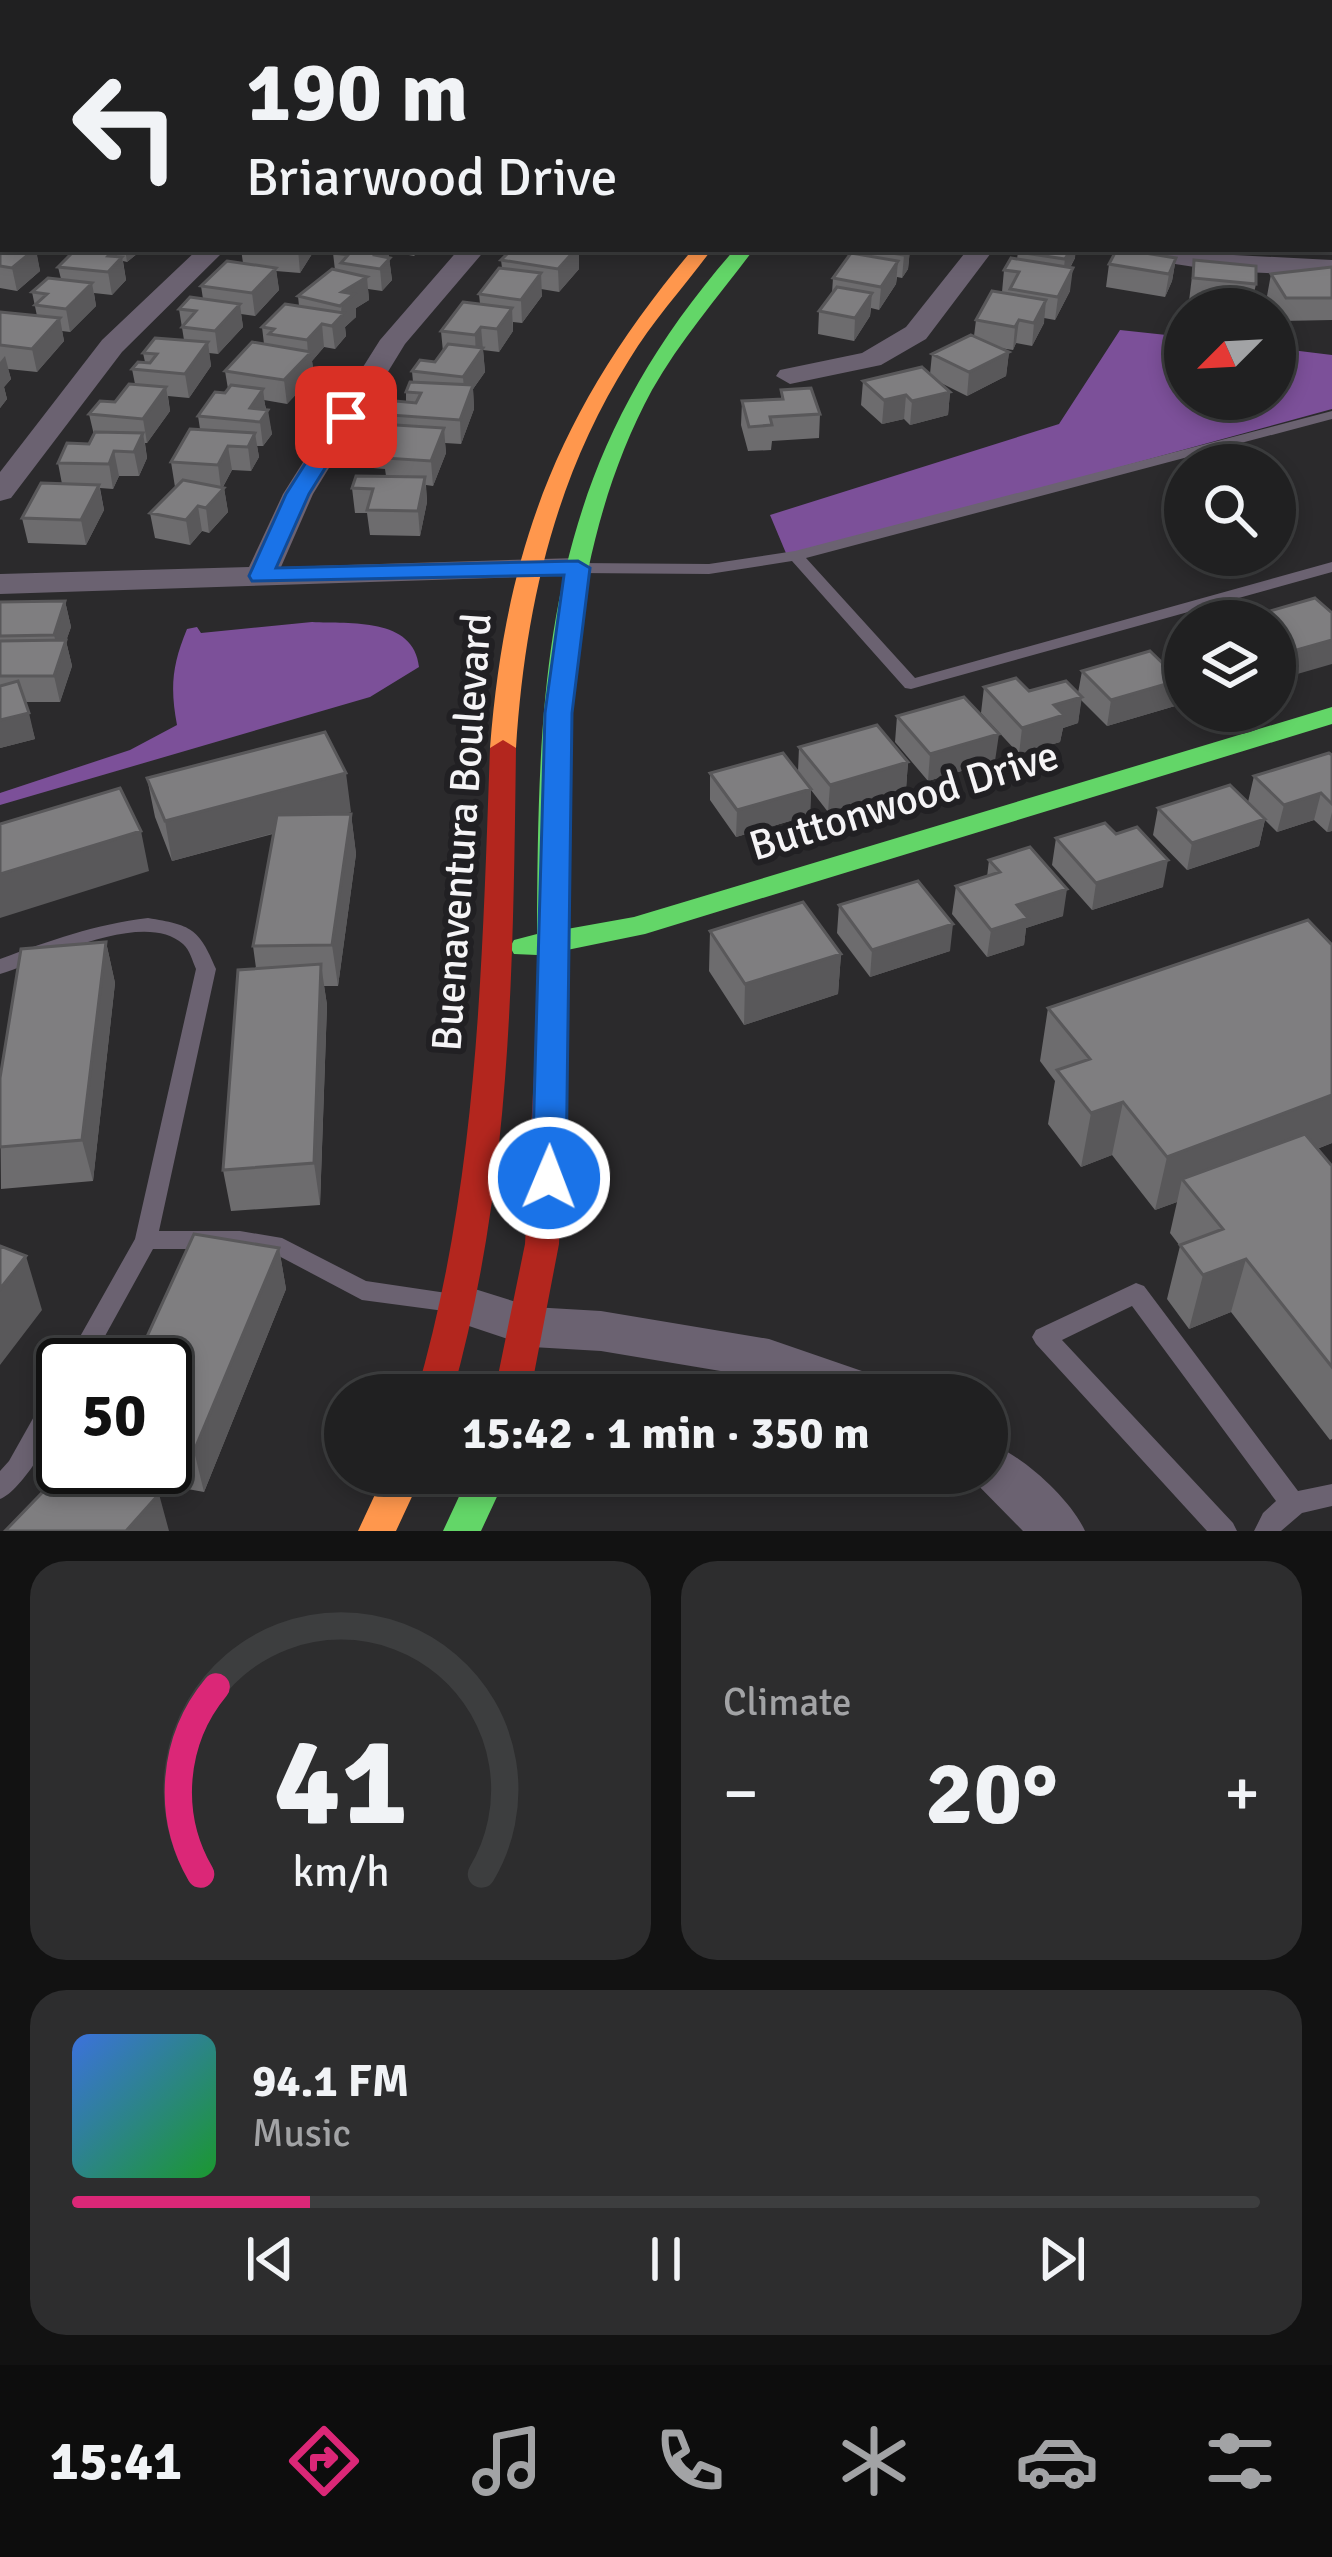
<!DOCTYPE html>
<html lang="en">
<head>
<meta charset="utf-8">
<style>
  body { margin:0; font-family:Signika,sans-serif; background:#2d2d2e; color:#f1f3f6; height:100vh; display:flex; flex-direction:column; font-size:45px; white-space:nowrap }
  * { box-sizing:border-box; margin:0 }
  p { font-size:39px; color:#a2a3a5 }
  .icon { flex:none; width:66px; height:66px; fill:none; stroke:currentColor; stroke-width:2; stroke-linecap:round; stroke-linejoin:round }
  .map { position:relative; height:1531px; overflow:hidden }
  .panel { display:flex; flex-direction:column; gap:30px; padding:30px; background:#121212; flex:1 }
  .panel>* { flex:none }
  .banner { position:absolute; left:0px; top:0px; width:1332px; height:252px; box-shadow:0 6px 18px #0003,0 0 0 3px #3d3e3f; background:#202021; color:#f1f3f6; overflow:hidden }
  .needle { width:78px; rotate:246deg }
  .controls { position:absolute; left:1164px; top:288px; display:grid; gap:24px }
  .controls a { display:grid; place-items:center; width:132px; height:132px; border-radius:50%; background:#202021; box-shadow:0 6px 18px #0003,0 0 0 3px #3d3e3f; font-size:60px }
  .speed { position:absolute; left:36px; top:1338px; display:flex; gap:24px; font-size:60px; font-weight:700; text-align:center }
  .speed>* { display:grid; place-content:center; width:156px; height:156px; border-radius:50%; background:#202021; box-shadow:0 6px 18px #0003,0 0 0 3px #3d3e3f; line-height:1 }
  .speed .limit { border:6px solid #111; border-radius:18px; background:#fff; color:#111 }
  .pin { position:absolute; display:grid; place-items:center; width:102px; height:102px; color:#fff; margin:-51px; border-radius:24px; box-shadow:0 6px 18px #0006 }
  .me { position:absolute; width:132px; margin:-66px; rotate:1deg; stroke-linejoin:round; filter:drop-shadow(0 0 9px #0008) }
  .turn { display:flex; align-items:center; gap:42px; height:252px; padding:0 48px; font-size:54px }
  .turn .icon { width:156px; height:156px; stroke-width:2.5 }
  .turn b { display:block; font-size:84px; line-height:102px }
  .big { font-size:90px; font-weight:700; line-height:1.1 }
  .panel .tile { flex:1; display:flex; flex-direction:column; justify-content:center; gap:18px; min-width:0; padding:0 42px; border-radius:36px; background:#2d2d2e }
  .panel .dial { align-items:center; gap:0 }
  .dial svg { height:312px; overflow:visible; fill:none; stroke:#3d3e3f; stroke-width:7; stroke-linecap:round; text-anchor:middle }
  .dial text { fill:#f1f3f6; stroke:none }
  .song { display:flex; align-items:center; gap:36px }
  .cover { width:144px; height:144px; border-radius:18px; background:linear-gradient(135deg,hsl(220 70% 55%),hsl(130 70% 35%)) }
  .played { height:12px; border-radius:6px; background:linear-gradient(90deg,#db2777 20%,#3d3e3f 20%) }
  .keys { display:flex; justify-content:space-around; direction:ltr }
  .heat { display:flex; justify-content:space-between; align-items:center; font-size:66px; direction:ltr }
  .panel .tiles { flex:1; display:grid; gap:30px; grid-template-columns:1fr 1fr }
  .tile:last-child { grid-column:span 2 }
  .trip { position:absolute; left:324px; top:1374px; width:684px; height:120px; border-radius:60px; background:#202021; box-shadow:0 6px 18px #0003,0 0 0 3px #3d3e3f; font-weight:700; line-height:120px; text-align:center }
  .menu { display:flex; height:192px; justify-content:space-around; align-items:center; background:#0d0d0d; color:#a2a3a5 }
  .menu .icon { width:84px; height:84px }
  .menu .current { color:#db2777 }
  .menu b { font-size:54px; color:#f1f3f6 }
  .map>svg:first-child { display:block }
  .water { fill:#7c5099 }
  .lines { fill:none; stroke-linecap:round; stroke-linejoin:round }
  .lane { fill:#6b6271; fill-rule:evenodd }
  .street { fill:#6b6271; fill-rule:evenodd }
  .fast { fill:#63d668; fill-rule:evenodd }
  .slow { fill:#ff974d; fill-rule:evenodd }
  .jam { fill:#b3261e; fill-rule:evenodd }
  .wall { fill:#6d6c6e }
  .shaded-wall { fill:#59585a }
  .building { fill:#7f7e80; stroke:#59585a; stroke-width:3 }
  .route { fill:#1a73e8; stroke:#114b97; stroke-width:3 }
  .labels { text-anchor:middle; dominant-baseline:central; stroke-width:12; stroke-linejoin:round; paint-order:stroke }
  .street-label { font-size:42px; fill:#f5f4f6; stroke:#212023 }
</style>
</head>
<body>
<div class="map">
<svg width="1332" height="1531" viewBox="0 0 1332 1531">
  <rect width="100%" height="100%" fill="#2b2a2c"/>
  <path class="water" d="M1120,330L1185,337V399H1275V348L1332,355V409L788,558L770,515L1059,424Z
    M312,622C350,624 414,617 419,667L370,697L0,805V793L130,750L177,725C170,688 172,665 187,629L197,627L201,633Z"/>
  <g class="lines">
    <path class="lane" d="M1332,411V419L806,558L915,678L1332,562V572L911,689L905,688L792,561L709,574L577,573L569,568L577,563L709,564L795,551Z
      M148,918C191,925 199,928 216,969L159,1231H240L282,1238L366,1281L460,1295L464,1302L460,1309L452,1312L362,1300L277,1255L240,1249H153L89,1365H64L135,1239L196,969C192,960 190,950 183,944C143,908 43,961 0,974V959C49,941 96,924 148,918Z
      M1136,1283L1144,1286L1298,1491L1332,1484V1506L1302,1513L1281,1531H1254L1263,1513L1276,1501L1132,1306L1062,1340L1233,1523L1237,1531H1207L1036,1344L1032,1337L1036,1330Z
      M63,1378C63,1387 64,1397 63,1406C60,1428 21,1492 0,1499V1471L9,1461L54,1381Z"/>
    <path class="street" d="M285,0H305L307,3H287Z
      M736,0H762L764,3H738Z
      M1237,0H1270L1272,3H1239Z
      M1329,119L1332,120V137L1329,136Z
      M0,202H3L0,218Z
      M198,249H226L122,352L11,498L0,501V472L102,340Z
      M459,249H486L405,344L313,494L281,567L577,558L588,561L593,568L588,575L0,594V574L249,567L283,494L380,340Z
      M968,249H994L926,339L881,365L790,384L776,376L780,370L862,353L906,327Z
      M1116,249L1332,260V276L1221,271L1129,257Z
      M462,1285L532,1307L601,1311L769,1339L888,1380L896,1395H812L768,1379L601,1351L532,1347L445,1318L438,1304L445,1290Z
      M987,1442C1021,1454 1070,1498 1085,1531H1023L966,1473H987Z"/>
    <path class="fast" d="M504,0H520L523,3H507Z
      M1118,0H1138L1115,3Z
      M1161,0H1180L1158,3Z
      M735,249H754C719,296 681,339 652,390C563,555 564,747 567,929L634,917L1332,707V724L645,934L567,950V1017L563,1025H541L537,1017V955L514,954L510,947L514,940L537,934C538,662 546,464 735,249Z
      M470,1473H508L481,1531H443Z"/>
    <path class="slow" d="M693,249H712C685,286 653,320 629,360C554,479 525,610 516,748L512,754H494L490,748C506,543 561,406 693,249Z
      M385,1473H423L396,1531H358Z"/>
    <path class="jam" d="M503,740L516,748C513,967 512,1183 452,1395H416C478,1183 482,967 490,748Z
      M552,1006L563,1009L567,1017L559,1244L530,1395H494L525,1244L537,1017L541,1009Z"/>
  </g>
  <path class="wall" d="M95,0H161V3H96Z
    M810,0H868V2L903,3H810Z
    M1329,9H1332V42L1329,41Z
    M1332,46V79H1329V47Z
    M3,108V178L0,180V109Z
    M0,236L3,249H59L54,254L36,252L40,271L17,291L0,288Z
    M76,249H143L127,262L123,261L126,280L112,295L94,293L96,306L70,332L62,331L64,341L37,372L8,369L11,379L4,387L7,399L0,408V312L37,316L32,292L61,279L58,267Z
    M241,249H312V254L300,273L276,271L279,290L255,316L241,314L243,327L218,354L209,353L211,366L189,398L168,396L170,411L147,443H145L147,458L139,476H119L113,489L100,488L104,510L86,545L28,543L22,518L62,484L58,463L89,444L94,435L89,414L115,402L135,384L132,369L145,362L143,353L184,340L179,309L203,299L201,286L243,263Z
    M338,249H421L414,256L388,251L392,280L382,291L368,289L369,300L356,308V317L345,327L346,336L335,349L324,347L312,361L314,375L287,404L264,400L272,434L263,446H257L259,457L251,471L232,470L223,487L224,488L228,512L209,533L202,531L190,545L155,538L150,513L175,487L171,462L200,429L198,416L228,389L225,371L264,344L262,327L299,306L298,296L335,270L333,253Z
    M512,249H579V269L559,292L541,289L542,296L522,323L513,322V331L499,352L483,350L485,372L473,389L474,409L461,444L445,443L446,453L433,486L426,485L427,502L420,536L370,535L367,513H355L352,488L386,476L385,469L373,468L371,443L391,425L390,415L406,402V392L413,382L412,371L435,362L443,352L441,331L480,304L479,294L502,268L501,260Z
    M859,249H910L908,269L902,278L897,277L896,284L879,310L871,308L870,316L854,341L818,334L819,311L832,293L833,278L860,255Z
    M1018,252L1075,258L1070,268V291L1055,320L1044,318V323L1032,346L1016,343L1013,350L1000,348L1009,352L1006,376L967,396L941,383L950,392L948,415L910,425L904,419L882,424L861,405L863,381L930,374L932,354L974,336L976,320L1002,292L1004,270L1017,259Z
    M1176,258L1172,281L1165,297L1106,287L1109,264Z
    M1194,260L1256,284L1251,307L1189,301Z
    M1332,267V320L1281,321L1267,296L1271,274Z
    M781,390L820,414L819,438L772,441L771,450L748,451L741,425L742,401L781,399Z
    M1315,598L1280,679L1275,674V621H1245L1246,618Z
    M65,601L71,627L66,641L72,666L60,702H25L35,739L0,748V602Z
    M1185,641V689L1180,684L1175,706L1107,726L1081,700L1078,723L1063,728L1060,742L1019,754L981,713L984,687L1078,693L1082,671L1167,667L1171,645Z
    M897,716L995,761L928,781L895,742Z
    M799,747L908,762L906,789L828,812L811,790L810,815L736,837L710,800V773L798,772Z
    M1332,755V831L1327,832L1314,820L1277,832L1265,820L1259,846L1187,870L1153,835L1158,808L1248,802L1254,776Z
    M147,778L351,812L343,814H351L356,854L338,986H324L327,1005L320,1205L231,1211L223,1170L256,968L253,946L273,834L172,861L155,817Z
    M1116,834L1163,887L1092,910L1052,865L1056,838Z
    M989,860L1063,916L1026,928L1024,945L987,957L952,914L956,886L987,877Z
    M839,905L950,951L870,977L837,933Z
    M710,931L841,954L838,994L744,1025L709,971Z
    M106,942L115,983L93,1181L1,1189L0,1078Z
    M1332,945V1143L1317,1149L1332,1166V1439L1330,1440L1231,1312L1189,1329L1167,1299L1180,1246L1170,1233L1177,1202L1155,1210L1112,1155L1081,1167L1048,1124L1055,1081L1040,1061L1048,1008Z
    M279,1248L286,1289L204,1492L67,1467H165V1365Z"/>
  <path class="shaded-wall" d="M464,0H492V3H464Z
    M696,0H708V3H677Z
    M835,0H868V3H835Z
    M3,31V51L0,52V32Z
    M3,154V178L0,180V156Z
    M1332,164V185H1329V165Z
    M36,249L40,271L17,291L12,268Z
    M114,249H116L118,262L122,257L126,280L112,295L108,272V256Z
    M125,249H143L127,262Z
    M298,249H312V254L300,273Z
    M381,249H388L392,280L382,291L380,269L375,255Z
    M576,249H579V269L559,292L558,269Z
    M897,249H910L908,269L902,278L904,255Z
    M1071,249H1076L1075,258L1062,282L1065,259Z
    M1176,258L1172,281L1165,297L1169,274Z
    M898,261L896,284L879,310L881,287Z
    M276,268L279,290L255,316L252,293Z
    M1073,268L1070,291L1055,320L1058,297Z
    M541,273L542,296L522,323L521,300Z
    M367,277L369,300L356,308V317L345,327L346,336L335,349L332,326L341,315L342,292Z
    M92,283L96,306L70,332L66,309Z
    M872,293L870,316L854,341L855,318Z
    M1046,300L1044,323L1032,346L1034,323Z
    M240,304L243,327L218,354L215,331Z
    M512,308L513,331L499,352L497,329Z
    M60,318L64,341L37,372L32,349Z
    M1019,320L1016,343L1013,350L1015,327Z
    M322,324L324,347L312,361L314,375L287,404L284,380L308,354L307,340Z
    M481,327L485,372L473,389L474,409L461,444L460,420L465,401L463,377L476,358L475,335Z
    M208,342L211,366L189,398L185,374Z
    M1009,352L1006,376L967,396L969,372Z
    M5,356L11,379L4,387L7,399L0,408V362Z
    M166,387L170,411L147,443L143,419Z
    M263,389L266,413L250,408Z
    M950,392L948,415L910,425L912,401Z
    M906,395L904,419L882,424L884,400Z
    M268,410L272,434L263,446L260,422Z
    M444,428L446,453L433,486L431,461Z
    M143,433L147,458L139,476L134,452Z
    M255,433L259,457L251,471L248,447Z
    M228,446L232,470L221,490L218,465Z
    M114,451L119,476L113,489L109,464Z
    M425,477L427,502L420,536L418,511Z
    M99,485L104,510L86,545L81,520Z
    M224,488L228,512L209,533L206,508Z
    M198,506L202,531L190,545L186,520Z
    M65,601L71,627L66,641L72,666L60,702L54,676L60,659L54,635Z
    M1332,640V664L1280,679L1286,653Z
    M1180,680L1175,706L1107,726L1111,700Z
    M1082,697L1078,723L1063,728L1060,742L1019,754L1022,728L1054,705Z
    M29,713L35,739L0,748V720Z
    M999,734L995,761L928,781L930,754Z
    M908,762L906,789L828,812L830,785Z
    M346,773L351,812L172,861L165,821Z
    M811,789L810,815L736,837L737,810Z
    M1321,793L1314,820L1277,832L1284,805Z
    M1332,812V831L1327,832Z
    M351,814L356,854L338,986L332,945Z
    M1265,819L1259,846L1187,870L1192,843Z
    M141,831L149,871L0,918V874Z
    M1168,860L1163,887L1092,910L1096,883Z
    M1067,889L1063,916L1026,928L1024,945L987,957L991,930L1017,905Z
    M953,924L950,951L870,977L872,950Z
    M106,942L115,983L93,1181L82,1140Z
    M841,954L838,994L744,1025L745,984Z
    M321,964L327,1005L320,1205L314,1163Z
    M1332,1095V1143L1195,1195L1182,1179L1177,1202L1155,1210L1167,1157Z
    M1123,1102L1112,1155L1081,1167L1091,1113Z
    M279,1248L286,1289L204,1492L194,1451Z
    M26,1256L42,1310L0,1365V1289Z
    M1246,1259L1231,1312L1189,1329L1203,1275Z
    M159,1494L169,1531H126Z"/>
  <path class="building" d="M221,0H263L265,1L223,3Z
    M447,0H467H464L467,3H451Z
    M594,0H630L632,1L626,3H598Z
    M659,0H696L677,3H663Z
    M0,52H3V71L0,72Z
    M0,134L3,135V154L0,156Z
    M0,236H3V249H35L12,268L0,266Z
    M76,249H114L108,256L122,257L108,272L58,267Z
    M338,249H381L375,255L390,258L380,269L341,263L348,255L333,253Z
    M512,249H576L558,269L501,260Z
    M867,249H908L904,255Z
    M1019,249H1071L1065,259L1018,252Z
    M1117,249H1120L1176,258L1169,274L1109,264Z
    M851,253L898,261L881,287L833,278Z
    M1011,258L1073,268L1058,297L1010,289L1019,272L1004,270Z
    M1194,260L1256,266V284L1193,278Z
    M227,261L276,268L252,293L201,286Z
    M1332,267V298H1286L1271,274Z
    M499,268L541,273L521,300L479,294Z
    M332,269L367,277L342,292L354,294L340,306L298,296Z
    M48,278L92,283L66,309L35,305L47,294L32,292Z
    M837,287L872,293L855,318L819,311Z
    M992,291L1046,300L1034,323L1019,320L1015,327L976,320Z
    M190,297L240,304L215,331L182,327L196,311L179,309Z
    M463,302L512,308L497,329L481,327L475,335L441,331Z
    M285,304L344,313L332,326L322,324L307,340L269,334L274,329L262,327Z
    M0,312L60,318L32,349L0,345Z
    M971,335L1009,352L969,372L932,354Z
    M155,338L208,342L185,374L132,369L138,362L150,363L157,354L143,353Z
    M252,342L311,352L284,380L225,371Z
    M448,344L483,348L463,377L412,371L420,360L435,362Z
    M922,367L950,392L912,401L906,395L884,400L863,381Z
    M410,382L473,385L460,420L390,415L396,401L416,403L421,393L406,392Z
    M129,384L166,387L143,419L89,414L100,401L115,402Z
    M231,385L263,389L250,408L268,410L260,422L198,416L215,392L225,393Z
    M811,388L820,414L770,417L772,425L749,427L742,401L783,399L781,390Z
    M380,424L444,428L431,461L384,458L390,445L371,443Z
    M190,429L255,433L248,447L228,446L218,465L171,462Z
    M95,432L143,433L134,452L114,451L109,464L58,463L67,443L89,444Z
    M356,476L425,477L418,511L367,510L373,489L352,488Z
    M183,480L224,488L206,508L198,506L186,520L150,513Z
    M41,483L99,485L81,520L22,518Z
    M1315,598L1332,613V640L1286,653L1275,643V621H1250L1246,618Z
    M65,601L54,635L0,636V602Z
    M66,640L54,676H0V641Z
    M1185,641V658L1171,645Z
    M1150,651L1180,680L1111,700L1082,671Z
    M1016,678L1029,691L1066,681L1082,697L1054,705L1064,715L1022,728L984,687Z
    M18,681L29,713L0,720V686Z
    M964,697L999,734L930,754L897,716Z
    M877,725L908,762L830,785L799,747Z
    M325,732L346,773L165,821L147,778Z
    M783,753L811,789L737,810L710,773Z
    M1329,753L1332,755V804L1321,793L1284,805L1254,776Z
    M1230,785L1265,819L1192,843L1158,808Z
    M120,788L141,831L0,874V824Z
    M351,814L332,945L253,946L277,815Z
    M1105,823L1116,834L1137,827L1168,860L1096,883L1056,838Z
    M1030,847L1067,889L1017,905L1028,918L991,930L956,886L1000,872L989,860Z
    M918,881L953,924L872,950L839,905Z
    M803,902L841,954L745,984L710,931Z
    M1308,920L1332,945V1095L1167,1157L1123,1102L1091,1113L1057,1070L1090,1059L1048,1008Z
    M106,942L82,1140L0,1147V1078L21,949Z
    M321,964L314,1163L223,1170L238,970Z
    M1305,1134L1332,1166V1367L1246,1259L1203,1275L1180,1245L1223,1229L1182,1179Z
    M194,1234L279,1248L194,1451L165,1446V1365H134Z
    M0,1246L26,1256L0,1289Z
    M67,1467H118L159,1494L126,1531H5Z"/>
  <path class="route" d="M346,410L357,417L309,494L276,568L578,561L590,568L572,713L566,1178L561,1188L549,1192L537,1188L532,1178L545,713L564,575L252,581L249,576L286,494L338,412Z"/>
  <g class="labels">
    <g class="street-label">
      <text transform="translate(904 801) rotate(-17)">Buttonwood Drive</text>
      <text transform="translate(462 832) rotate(-86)">Buenaventura Boulevard</text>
    </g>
  </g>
</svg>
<div class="controls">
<a><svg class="needle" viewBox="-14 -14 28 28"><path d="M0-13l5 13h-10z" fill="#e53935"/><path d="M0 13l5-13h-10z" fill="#a2a3a5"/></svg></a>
<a><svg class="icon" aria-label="search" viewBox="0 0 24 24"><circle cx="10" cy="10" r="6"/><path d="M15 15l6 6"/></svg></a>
<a><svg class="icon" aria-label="layers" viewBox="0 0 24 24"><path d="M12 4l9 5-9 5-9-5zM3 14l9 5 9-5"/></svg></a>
</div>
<div class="speed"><div class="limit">50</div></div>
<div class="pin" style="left:346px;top:417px;background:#d93025"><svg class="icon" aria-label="arrive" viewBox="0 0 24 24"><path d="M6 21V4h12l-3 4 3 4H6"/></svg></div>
<svg class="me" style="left:549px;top:1178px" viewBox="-20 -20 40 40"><circle r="17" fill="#1a73e8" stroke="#fff" stroke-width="3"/><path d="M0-11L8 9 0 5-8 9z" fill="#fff"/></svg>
<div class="trip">15:42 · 1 min · 350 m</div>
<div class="banner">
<div class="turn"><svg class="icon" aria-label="left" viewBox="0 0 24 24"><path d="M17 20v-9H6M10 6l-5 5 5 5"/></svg><div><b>190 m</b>Briarwood Drive</div></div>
</div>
</div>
<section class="panel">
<div class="tiles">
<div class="tile dial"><svg viewBox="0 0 100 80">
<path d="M14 69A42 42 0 1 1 86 69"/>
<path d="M14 69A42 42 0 0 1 18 21" stroke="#db2777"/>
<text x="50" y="56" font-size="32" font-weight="700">41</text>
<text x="50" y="72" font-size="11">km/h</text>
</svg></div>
<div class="tile"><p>Climate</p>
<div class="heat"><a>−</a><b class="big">20°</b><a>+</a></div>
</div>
<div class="tile">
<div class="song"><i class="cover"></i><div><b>94.1 FM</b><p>Music</p></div></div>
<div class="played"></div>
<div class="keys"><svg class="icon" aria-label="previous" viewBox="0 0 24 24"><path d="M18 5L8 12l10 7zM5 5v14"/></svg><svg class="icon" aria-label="pause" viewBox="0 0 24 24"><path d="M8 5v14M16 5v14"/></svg><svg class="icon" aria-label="next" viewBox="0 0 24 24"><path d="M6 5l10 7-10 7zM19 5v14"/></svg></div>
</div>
</div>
</section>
<nav class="menu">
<b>15:41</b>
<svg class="icon current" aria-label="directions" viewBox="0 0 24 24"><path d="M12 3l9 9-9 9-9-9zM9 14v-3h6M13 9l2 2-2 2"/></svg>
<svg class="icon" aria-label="music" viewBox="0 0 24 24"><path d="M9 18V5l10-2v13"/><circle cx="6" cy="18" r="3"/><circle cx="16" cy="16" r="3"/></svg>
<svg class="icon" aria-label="phone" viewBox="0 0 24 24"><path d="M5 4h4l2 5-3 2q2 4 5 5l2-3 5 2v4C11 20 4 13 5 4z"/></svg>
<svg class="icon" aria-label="climate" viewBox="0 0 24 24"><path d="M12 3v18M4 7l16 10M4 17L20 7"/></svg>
<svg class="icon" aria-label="car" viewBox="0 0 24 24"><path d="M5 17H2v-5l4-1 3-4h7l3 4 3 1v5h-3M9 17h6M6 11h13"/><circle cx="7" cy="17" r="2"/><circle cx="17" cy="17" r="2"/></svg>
<svg class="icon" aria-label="filters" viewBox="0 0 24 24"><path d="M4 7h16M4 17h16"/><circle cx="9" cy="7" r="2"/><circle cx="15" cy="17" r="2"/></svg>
</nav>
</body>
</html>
